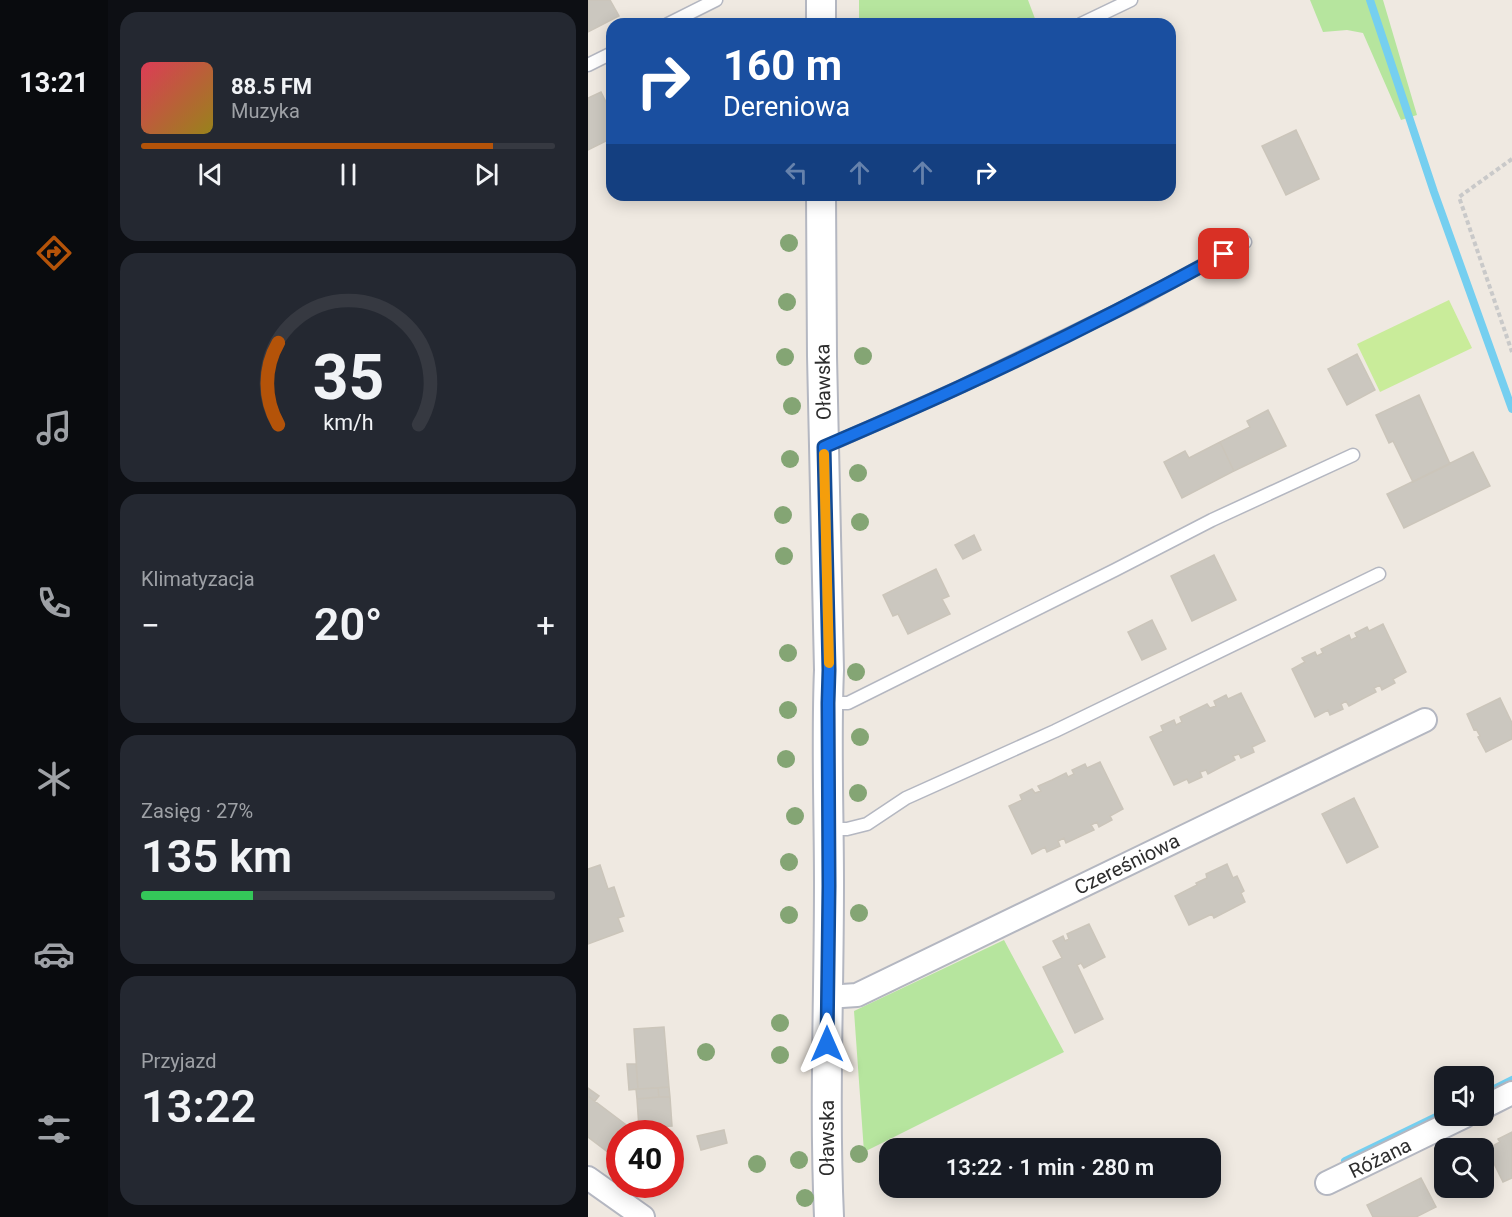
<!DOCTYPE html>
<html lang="pl">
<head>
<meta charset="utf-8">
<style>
  body { margin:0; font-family:Roboto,sans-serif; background:#242831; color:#f1f3f6; height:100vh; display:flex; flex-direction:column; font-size:22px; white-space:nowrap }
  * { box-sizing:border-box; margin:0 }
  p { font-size:20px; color:#9ea1a6 }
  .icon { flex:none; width:33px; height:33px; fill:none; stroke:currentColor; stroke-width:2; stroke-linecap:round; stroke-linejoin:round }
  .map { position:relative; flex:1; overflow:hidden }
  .side { display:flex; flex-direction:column; gap:12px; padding:12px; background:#0d0f14; width:480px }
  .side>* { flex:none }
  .guide { position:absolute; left:18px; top:18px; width:570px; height:183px; border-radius:18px; box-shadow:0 3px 15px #0003; background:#1a4fa0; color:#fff; overflow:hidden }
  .tools { position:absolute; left:846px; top:1066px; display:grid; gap:12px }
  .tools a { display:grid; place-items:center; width:60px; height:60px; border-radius:12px; background:#171b24; box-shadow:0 3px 15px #0003; font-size:30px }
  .speed { position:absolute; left:18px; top:1120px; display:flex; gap:12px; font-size:30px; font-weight:700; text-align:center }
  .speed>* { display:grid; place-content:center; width:78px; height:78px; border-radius:50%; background:#171b24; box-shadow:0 3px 15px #0003; line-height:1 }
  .speed .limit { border:9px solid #d22; background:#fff; color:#111 }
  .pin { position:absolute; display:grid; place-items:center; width:51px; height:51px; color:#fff; margin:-26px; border-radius:12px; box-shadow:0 3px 9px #0006 }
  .me { position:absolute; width:66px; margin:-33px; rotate:0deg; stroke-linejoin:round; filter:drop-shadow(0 0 4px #0008) }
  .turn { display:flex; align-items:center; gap:21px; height:126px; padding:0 18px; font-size:27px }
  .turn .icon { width:78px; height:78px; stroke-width:2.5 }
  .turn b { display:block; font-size:42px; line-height:51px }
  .lanes { display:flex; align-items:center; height:57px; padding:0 18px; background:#0003; justify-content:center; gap:30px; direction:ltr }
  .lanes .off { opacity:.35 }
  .big { font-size:45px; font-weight:600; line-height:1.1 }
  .side .tile { flex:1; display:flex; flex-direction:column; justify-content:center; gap:9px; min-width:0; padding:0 21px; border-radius:18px; background:#242831 }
  .side .dial { align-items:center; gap:0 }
  .dial svg { height:156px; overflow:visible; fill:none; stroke:#363941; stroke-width:7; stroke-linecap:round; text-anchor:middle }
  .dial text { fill:#f1f3f6; stroke:none }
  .song { display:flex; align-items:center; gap:18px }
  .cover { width:72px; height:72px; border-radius:9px; background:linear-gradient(135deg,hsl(350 70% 55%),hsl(50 70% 35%)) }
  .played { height:6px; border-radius:3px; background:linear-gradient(90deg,#b45309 85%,#363941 85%) }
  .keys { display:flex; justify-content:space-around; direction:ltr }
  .heat { display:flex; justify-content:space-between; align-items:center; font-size:33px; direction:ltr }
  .charge { height:9px; border-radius:4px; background:linear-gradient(90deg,#34c759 27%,#363941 0) }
  .trip { position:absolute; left:291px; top:1138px; width:342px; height:60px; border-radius:18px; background:#171b24; box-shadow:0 3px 15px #0003; font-weight:600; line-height:60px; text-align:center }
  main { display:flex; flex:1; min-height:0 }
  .menu { display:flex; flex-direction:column; width:108px; justify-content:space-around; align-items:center; background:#090b0e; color:#9ea1a6 }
  .menu .icon { width:42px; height:42px }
  .menu .on { color:#b45309 }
  .menu b { font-size:27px; color:#f1f3f6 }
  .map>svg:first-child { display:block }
  .green { fill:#b6e59e }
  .pitch { fill:#c9ec9a }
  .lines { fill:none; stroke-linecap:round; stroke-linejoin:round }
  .stream { stroke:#75cff0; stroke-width:8 }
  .building { fill:#cbc7bf; stroke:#cbc5ba; stroke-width:1.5 }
  .service-casing { stroke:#b4b7c1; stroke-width:15 }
  .minor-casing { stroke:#b4b7c1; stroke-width:26 }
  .tertiary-casing { stroke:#b4b7c1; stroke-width:32 }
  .path { stroke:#c9c9c9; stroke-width:4; stroke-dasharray:4.5 3; stroke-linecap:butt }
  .service { stroke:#fff; stroke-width:12 }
  .minor { stroke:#fff; stroke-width:22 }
  .tertiary { stroke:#fff; stroke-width:28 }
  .tree { fill:#84a574 }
  .route-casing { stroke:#114b97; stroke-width:15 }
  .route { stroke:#1a73e8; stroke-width:10 }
  .slow { stroke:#f59e0b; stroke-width:10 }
  .labels { text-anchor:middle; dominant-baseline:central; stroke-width:4.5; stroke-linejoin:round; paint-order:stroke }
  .street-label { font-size:20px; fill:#2e2e2e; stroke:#fff }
</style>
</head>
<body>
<main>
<nav class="menu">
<b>13:21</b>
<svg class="icon on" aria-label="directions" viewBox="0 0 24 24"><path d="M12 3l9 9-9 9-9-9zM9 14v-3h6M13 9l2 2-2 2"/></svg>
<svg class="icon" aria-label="music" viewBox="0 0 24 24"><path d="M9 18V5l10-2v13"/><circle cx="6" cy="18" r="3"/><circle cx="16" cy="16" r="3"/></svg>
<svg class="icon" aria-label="phone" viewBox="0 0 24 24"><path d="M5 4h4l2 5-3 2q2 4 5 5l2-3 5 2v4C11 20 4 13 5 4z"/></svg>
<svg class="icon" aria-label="climate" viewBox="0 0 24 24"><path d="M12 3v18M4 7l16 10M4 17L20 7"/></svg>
<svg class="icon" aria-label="car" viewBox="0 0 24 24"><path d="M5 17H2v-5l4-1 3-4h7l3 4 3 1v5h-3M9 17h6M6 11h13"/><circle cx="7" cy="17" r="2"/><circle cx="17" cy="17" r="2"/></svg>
<svg class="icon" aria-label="filters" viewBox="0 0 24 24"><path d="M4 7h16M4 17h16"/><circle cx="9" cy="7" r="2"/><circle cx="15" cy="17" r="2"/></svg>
</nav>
<section class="side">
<div class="tile">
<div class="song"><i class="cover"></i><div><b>88.5 FM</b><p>Muzyka</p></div></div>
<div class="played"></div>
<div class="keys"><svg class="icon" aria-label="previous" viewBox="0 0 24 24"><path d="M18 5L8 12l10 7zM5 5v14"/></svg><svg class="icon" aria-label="pause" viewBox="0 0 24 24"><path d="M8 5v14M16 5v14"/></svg><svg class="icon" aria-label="next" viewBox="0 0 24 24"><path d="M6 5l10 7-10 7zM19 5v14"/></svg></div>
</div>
<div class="tile dial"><svg viewBox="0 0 100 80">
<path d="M14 69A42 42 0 1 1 86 69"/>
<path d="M14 69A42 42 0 0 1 14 27" stroke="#b45309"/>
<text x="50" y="56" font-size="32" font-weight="700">35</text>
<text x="50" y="72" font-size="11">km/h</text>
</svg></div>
<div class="tile"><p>Klimatyzacja</p>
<div class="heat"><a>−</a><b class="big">20°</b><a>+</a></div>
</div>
<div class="tile"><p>Zasięg · 27%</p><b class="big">135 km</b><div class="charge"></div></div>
<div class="tile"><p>Przyjazd</p><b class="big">13:22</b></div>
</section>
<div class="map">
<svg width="924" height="1217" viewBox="0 0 924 1217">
  <rect width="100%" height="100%" fill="#efe9e1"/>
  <path class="green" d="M271,0H440L449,24H271Z
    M722,0H795L829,115L813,120L775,33L759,30L735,32Z
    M416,940L476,1052L276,1152L266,1011Z"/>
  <path class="pitch" d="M861,300L884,348L792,392L769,344Z"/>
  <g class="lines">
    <path class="stream" d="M782,0L846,192L924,409
      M896,1094L924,1080
      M757,1161L856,1113"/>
  </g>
  <path class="building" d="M0,0H22L31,16L0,32Z
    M13,92L24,114V138L0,150V98Z
    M708,130L731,179L698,195L674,146Z
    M769,354L787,390L759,405L740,369Z
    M831,395L862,464L825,482L805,441L801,443L788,415Z
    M680,410L698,446L646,471L632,442L662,427L659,421Z
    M632,442L646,471L594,498L576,462L597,451L601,458Z
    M885,452L902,486L816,528L799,494Z
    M386,535L393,550L375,559L367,545Z
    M626,555L648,600L604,621L583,576Z
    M348,569L361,596L354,599L362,614L320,634L310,614L305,616L295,595Z
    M564,620L578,649L554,660L540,632Z
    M795,624L818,672L805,679L807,683L794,690L792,685L786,688L788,692L774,699L761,706L758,701L753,704L755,709L742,715L740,710L727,717L704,669L717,662L714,658L727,652L729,656L735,653L733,649L761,635L763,640L769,637L767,633L779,627L781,631Z
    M653,693L677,741L664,747L666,752L653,758L651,754L645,756L647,760L633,767L620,774L618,770L612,772L614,777L601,783L599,779L586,785L562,737L575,731L573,726L586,720L588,725L594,722L592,717L619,704L622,708L628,706L626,701L638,695L640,699Z
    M912,698L924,723V739L898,752L890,737L892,736L888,729L886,730L879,714Z
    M512,762L535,809L522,816L524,820L511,827L509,822L503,825L506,830L478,843L476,838L470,841L472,846L459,852L457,847L444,854L421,806L434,800L432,795L444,789L447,793L453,791L450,786L464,780L478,773L480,777L486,774L484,770L497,764L499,768Z
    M766,798L790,847L759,863L734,814Z
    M639,864L645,878L649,876L656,891L653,893L657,902L626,918L624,914L601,925L587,896L609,885L608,883L619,878L618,874Z
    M12,865L20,889L26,887L36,916L30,918L35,931L0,944V869Z
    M501,924L517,957L496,968L493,963L489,965L515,1019L487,1033L455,967L474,958L465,941L475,936L477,941L481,939L479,934Z
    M76,1027L81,1087L50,1089L46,1029Z
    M39,1064H48L50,1089L41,1090Z
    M81,1087L82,1097H71L70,1088Z
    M0,1088L11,1096L7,1101L0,1096Z
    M70,1088L71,1097L49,1099L48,1089Z
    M0,1096L45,1130L41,1134H32V1147L25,1156L0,1137Z
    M71,1097H82L84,1126L51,1128L49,1099Z
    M136,1130L139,1143L113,1150L109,1136Z
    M924,1132V1178L915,1182L899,1149L912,1142L910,1139Z
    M833,1178L848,1207L828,1217H785L779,1205Z"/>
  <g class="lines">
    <g class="service-casing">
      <path id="service" d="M80,24L128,0
        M493,24L543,0
        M0,65L24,53
        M237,447L374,386L553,299L657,242
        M240,703H260L527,570L624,520L765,455
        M240,829H259L279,824L318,798L467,731L791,574"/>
    </g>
    <g class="minor-casing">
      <path id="minor" d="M239,997L269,995L837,720
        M896,1107L924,1093
        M0,1178L55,1217
        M739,1183L877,1116"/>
    </g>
    <g class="tertiary-casing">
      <path id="tertiary" d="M233,0V24
        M233,195L234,356L241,670C238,741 241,813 241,884C241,995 236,1106 241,1217"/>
    </g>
    <path class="path" d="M924,159L871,197L924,352"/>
    <use href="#service" class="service"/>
    <use href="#minor" class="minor"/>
    <use href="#tertiary" class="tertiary"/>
  </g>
  <g class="tree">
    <circle cx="201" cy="243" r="9"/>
    <circle cx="199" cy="302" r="9"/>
    <circle cx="275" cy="356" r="9"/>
    <circle cx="197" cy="357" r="9"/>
    <circle cx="204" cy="406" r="9"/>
    <circle cx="202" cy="459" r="9"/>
    <circle cx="270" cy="473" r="9"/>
    <circle cx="195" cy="515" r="9"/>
    <circle cx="272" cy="522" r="9"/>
    <circle cx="196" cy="556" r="9"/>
    <circle cx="200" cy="653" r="9"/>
    <circle cx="268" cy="672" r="9"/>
    <circle cx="200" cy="710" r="9"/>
    <circle cx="272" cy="737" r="9"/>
    <circle cx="198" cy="759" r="9"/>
    <circle cx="270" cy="793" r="9"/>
    <circle cx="207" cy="816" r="9"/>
    <circle cx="201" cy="862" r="9"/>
    <circle cx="271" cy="913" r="9"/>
    <circle cx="201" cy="915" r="9"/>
    <circle cx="192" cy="1023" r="9"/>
    <circle cx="118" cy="1052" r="9"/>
    <circle cx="192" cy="1055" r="9"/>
    <circle cx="271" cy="1154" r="9"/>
    <circle cx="211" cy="1160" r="9"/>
    <circle cx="169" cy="1164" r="9"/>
    <circle cx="217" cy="1198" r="9"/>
  </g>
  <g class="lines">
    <g class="route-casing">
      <path id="route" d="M239,1044L241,886L240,703L241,670L236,447C282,427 329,407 374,386C463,345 550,301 636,254"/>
    </g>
    <use href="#route" class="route"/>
    <path class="slow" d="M236,454L241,663"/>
  </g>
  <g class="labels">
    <g class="street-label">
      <text transform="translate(235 382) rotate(-91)">Oławska</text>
      <text transform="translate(539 864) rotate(-26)">Czereśniowa</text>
      <text transform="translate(239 1138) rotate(-90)">Oławska</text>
      <text transform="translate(792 1158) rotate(-26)">Różana</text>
    </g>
  </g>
</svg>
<div class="tools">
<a><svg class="icon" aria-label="sound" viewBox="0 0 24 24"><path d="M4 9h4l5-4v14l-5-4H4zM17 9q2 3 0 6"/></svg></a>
<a><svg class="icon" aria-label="search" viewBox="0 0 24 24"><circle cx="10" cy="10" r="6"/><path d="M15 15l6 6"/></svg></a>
</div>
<div class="speed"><div class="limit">40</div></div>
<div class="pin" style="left:636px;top:254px;background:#d93025"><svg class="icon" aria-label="arrive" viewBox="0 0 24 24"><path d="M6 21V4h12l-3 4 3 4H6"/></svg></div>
<svg class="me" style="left:239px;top:1044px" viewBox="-20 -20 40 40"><path d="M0-17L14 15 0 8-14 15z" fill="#1a73e8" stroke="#fff" stroke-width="4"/></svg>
<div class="trip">13:22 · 1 min · 280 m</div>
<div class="guide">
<div class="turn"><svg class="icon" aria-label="right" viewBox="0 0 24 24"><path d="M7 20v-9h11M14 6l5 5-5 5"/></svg><div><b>160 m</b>Dereniowa</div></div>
<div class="lanes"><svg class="icon off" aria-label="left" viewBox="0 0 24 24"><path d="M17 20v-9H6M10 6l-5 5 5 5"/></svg><svg class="icon off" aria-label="ahead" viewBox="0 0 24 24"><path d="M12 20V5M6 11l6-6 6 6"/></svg><svg class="icon off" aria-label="ahead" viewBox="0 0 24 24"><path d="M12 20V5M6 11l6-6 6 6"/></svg><svg class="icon" aria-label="right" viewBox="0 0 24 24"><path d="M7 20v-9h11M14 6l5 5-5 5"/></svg></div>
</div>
</div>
</main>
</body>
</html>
